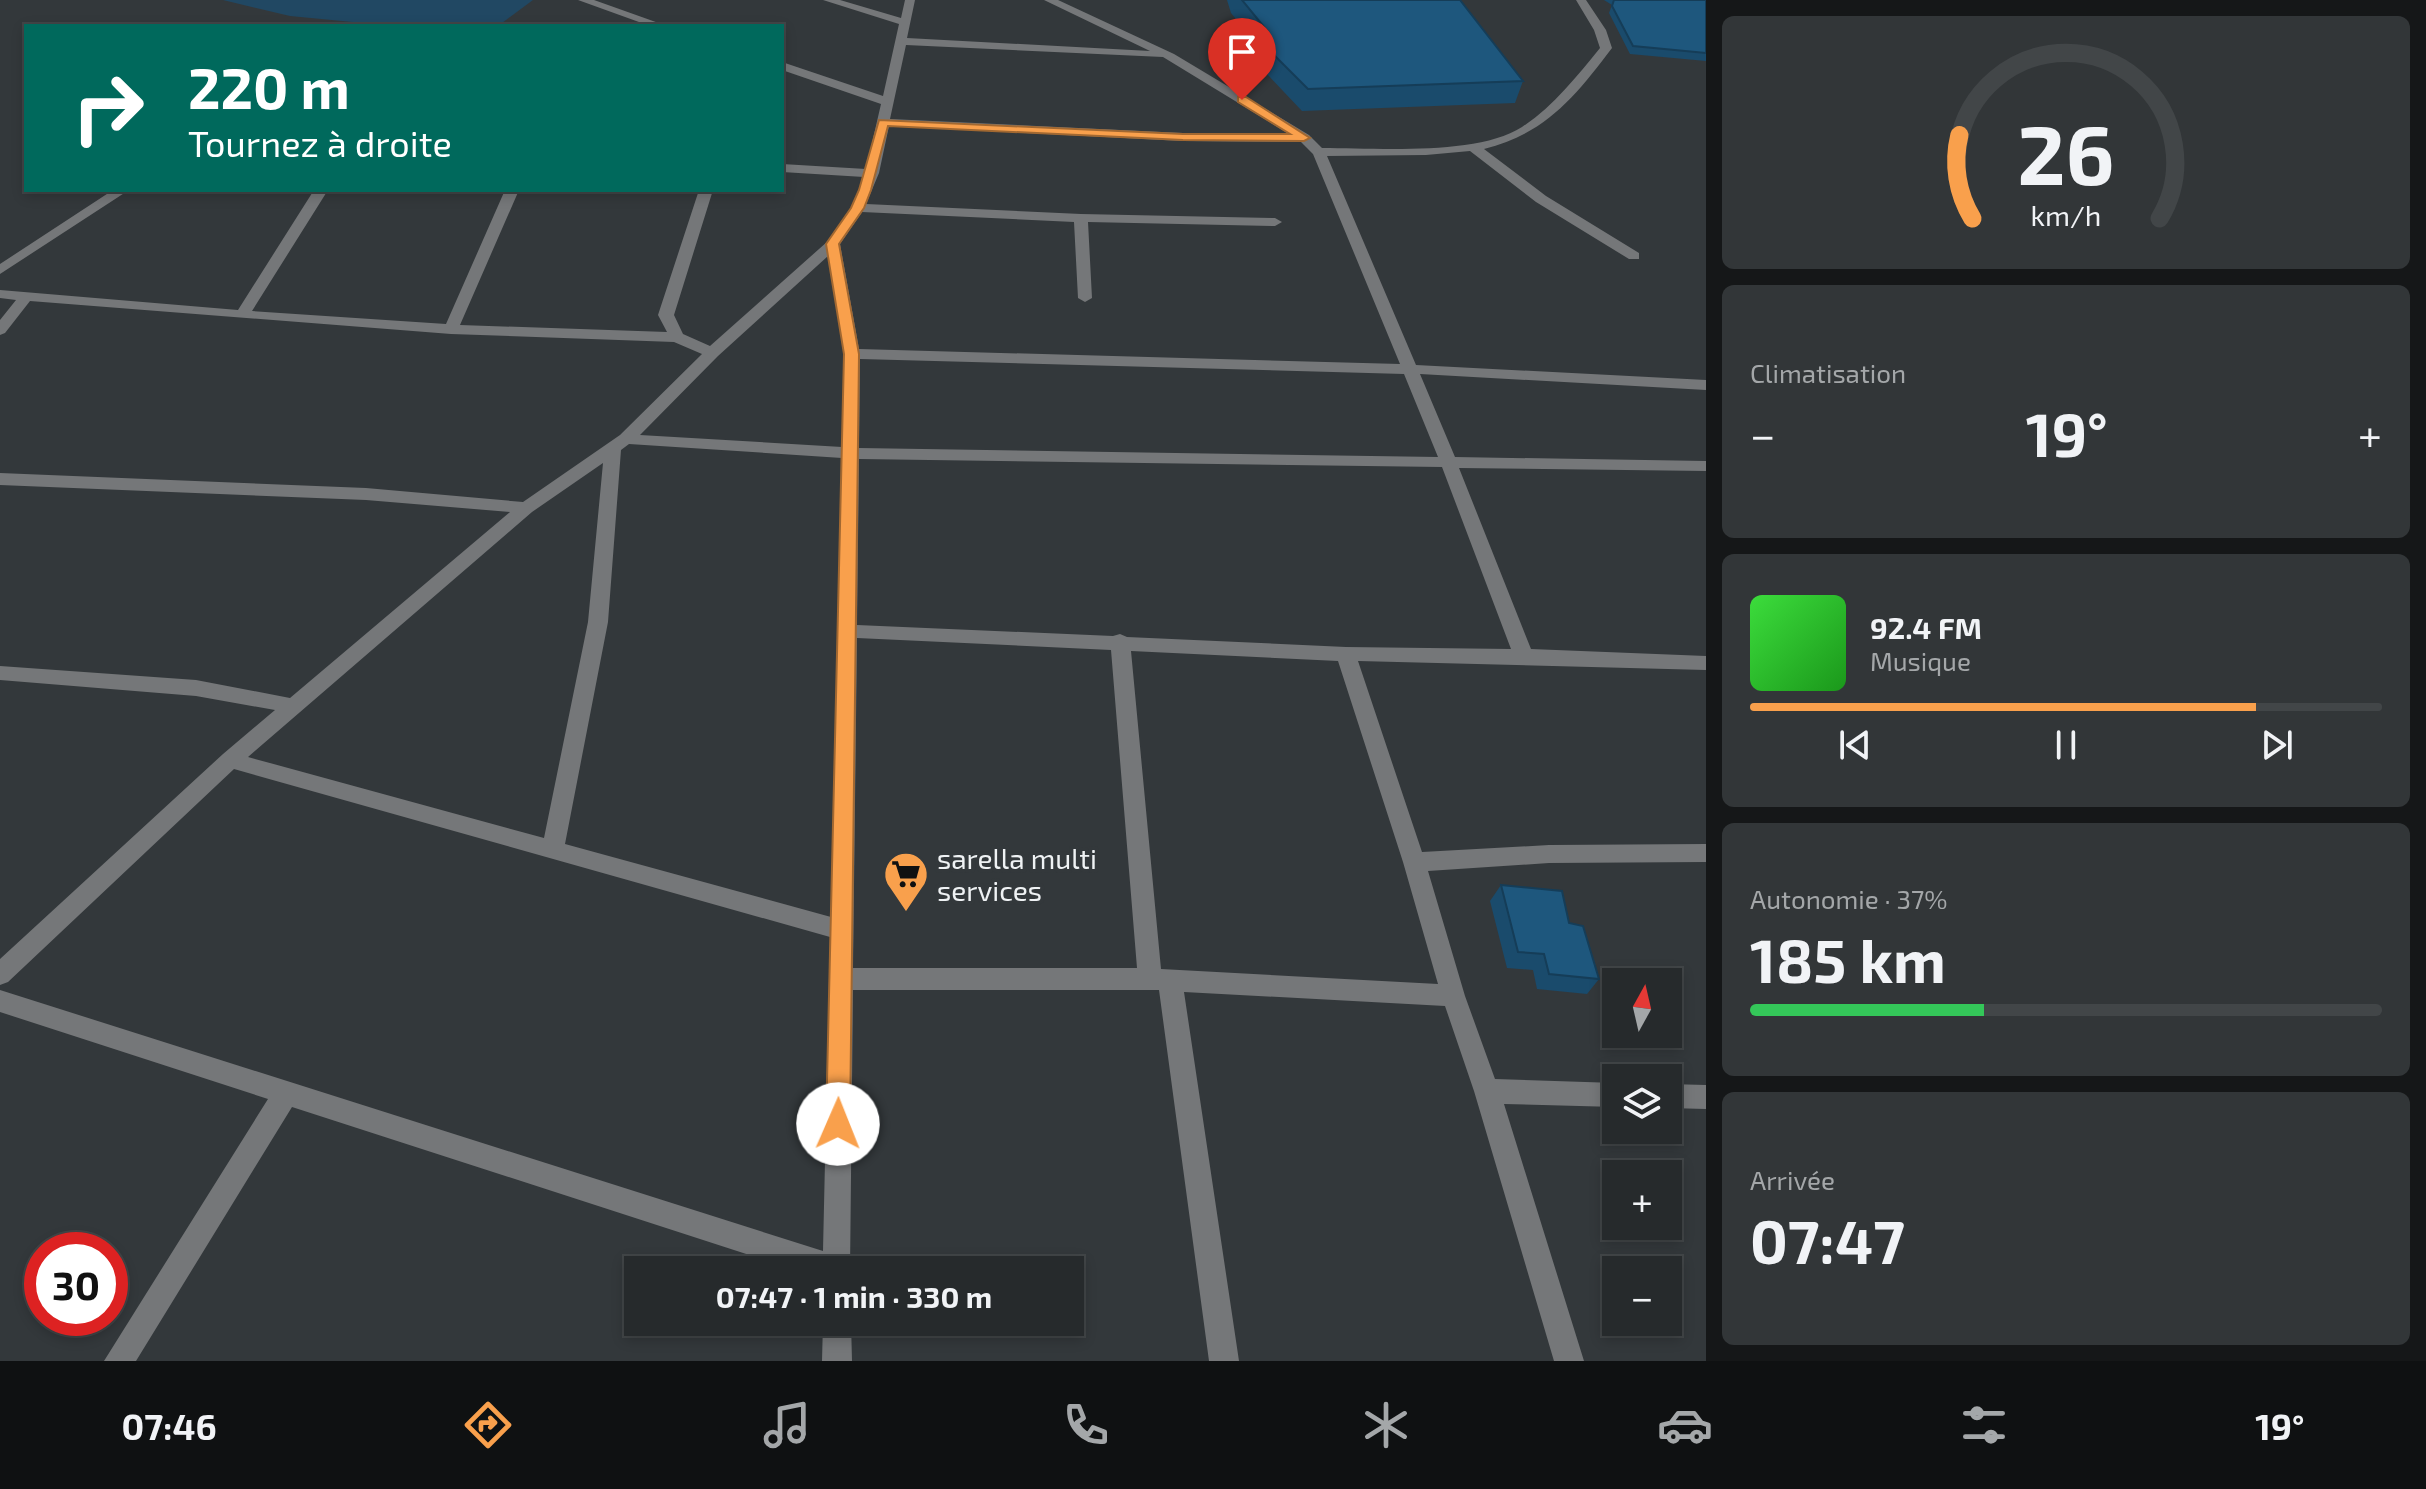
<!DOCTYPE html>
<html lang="fr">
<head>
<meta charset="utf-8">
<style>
  body { margin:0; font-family:"Exo 2",sans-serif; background:#323638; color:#f1f3f6; height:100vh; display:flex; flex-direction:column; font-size:30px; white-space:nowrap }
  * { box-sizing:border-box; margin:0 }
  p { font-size:26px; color:#a4a7a9 }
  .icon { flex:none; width:44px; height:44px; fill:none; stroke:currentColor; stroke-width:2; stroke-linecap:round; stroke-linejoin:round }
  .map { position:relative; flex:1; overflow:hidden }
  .panel { display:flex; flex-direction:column; gap:16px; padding:16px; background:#151718; width:720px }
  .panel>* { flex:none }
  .top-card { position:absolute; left:24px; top:24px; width:760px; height:168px; border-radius:0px; box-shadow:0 4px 12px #0003,0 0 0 2px #424648; background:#00695c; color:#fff; overflow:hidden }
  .needle { width:52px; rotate:8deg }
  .fabs { position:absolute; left:1602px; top:968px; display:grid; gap:16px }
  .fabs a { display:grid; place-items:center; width:80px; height:80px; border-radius:0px; background:#262a2c; box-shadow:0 4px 12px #0003,0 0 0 2px #424648; font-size:40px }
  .speed { position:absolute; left:24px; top:1232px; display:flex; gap:16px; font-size:40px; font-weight:700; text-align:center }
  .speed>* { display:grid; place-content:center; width:104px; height:104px; border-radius:50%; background:#262a2c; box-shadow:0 4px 12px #0003,0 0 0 2px #424648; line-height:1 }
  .speed .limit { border:12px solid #d22; background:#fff; color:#111 }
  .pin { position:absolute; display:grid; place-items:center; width:68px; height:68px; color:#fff; margin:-82px -34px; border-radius:50% 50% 50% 0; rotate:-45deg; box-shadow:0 0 8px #0007 }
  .pin .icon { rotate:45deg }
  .me { position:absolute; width:88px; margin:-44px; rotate:1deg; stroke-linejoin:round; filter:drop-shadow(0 0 6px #0008) }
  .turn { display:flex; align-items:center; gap:28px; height:168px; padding:0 32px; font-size:36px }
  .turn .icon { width:104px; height:104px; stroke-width:2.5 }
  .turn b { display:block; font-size:56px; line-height:68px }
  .big { font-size:60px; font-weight:700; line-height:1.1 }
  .panel .card { flex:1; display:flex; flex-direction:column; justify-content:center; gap:12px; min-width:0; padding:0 28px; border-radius:12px; background:#323638 }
  .panel .dial { align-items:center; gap:0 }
  .dial svg { height:208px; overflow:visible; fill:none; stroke:#424648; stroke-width:7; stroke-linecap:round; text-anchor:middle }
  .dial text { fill:#f1f3f6; stroke:none }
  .song { display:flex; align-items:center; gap:24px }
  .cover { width:96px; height:96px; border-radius:12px; background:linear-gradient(135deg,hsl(120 70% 55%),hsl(120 70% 35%)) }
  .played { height:8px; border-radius:4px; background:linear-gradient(90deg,#f9a04c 80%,#424648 80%) }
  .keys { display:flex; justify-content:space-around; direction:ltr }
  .heat { display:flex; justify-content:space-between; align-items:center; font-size:44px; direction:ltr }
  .charge { height:12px; border-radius:6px; background:linear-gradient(90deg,#34c759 37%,#424648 0) }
  .trip { position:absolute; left:624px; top:1256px; width:460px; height:80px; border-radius:0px; background:#262a2c; box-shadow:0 4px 12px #0003,0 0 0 2px #424648; font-weight:700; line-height:80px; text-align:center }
  .tab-bar { display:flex; height:128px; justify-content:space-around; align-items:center; background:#0f1112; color:#a4a7a9 }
  .tab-bar .icon { width:56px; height:56px }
  .tab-bar .selected { color:#f9a04c }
  .tab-bar b { font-size:36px; color:#f1f3f6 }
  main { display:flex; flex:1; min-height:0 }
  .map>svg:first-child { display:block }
  .green { fill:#214863 }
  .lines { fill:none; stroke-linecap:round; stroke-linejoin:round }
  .minor { fill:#757779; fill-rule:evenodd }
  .wall { fill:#1a4b6c }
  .building { fill:#1e577d; stroke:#153d58; stroke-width:2 }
  .route { fill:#f9a04c; stroke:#a26831; stroke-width:2 }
  .labels { text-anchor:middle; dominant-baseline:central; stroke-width:8; stroke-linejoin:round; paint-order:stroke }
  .poi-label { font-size:28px; fill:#eff2f4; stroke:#33383b; text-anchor:start }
</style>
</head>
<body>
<main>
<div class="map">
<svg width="1706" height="1361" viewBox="0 0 1706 1361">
  <rect width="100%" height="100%" fill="#33383b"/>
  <path class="green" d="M223,0H533L498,26H394L290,16Z"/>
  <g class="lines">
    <path class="minor" d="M578,0H594L667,26H650Z
      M823,0H840L901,18L905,0H915L907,38L1150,51L1044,0H1058L1174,54L1309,135L1322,148C1377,148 1477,156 1522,127C1553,107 1577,76 1600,48L1594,30L1576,0H1586L1606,30L1612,48C1575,97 1545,134 1484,149L1546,196L1639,253V259H1629L1536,202L1470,151L1426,155L1327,156L1416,365L1706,380V390L1420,374L1455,457L1706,461V471L1459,468L1531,649L1706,656V670L1358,661L1422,852L1549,845L1706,844V862L1549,863L1428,871L1465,996L1495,1079L1616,1083V1107L1504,1104L1584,1361H1554L1474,1091L1445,1006L1184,992L1239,1361H1209L1159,990H853L850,1270H796L292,1107L136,1361H104L268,1099L0,1012V990L823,1251L830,937L234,769L8,982L0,985V959L223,754L275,710L196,696L0,680V666L196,680L290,698L510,512L366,500L0,485V473L366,488L523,502L620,435L702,354L674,342L451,334L30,301L5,333L0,335V320L16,300L0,298V290L238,310L314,190H328L252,311L446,324L505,190H519L460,325L667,332L658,315L699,190H713L674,315L683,334L710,346L828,241L851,208L864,177L782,172V164L866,169L881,104L782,70V62L883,96L899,24ZM906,45L1163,57L1289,134L1183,133L890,119ZM889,126L1183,141L1301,142L1313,154L1400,364L859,349L840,244L862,212L1074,222L1078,298L1085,302L1092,298L1088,222L1275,226L1282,222L1275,218L1081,214L866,204L879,173ZM828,256L844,354L842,447L640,435L718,356ZM860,359L1404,374L1438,457L859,448ZM629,444L842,458L831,917L565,844L608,622L621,450ZM859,459L1442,467L1511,649L1346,647L1127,637L1120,634L1113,636L857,625ZM603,463L588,622L544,838L248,757L532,512ZM857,638L1111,650L1137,968H853ZM1131,651L1338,661L1403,862L1438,984L1161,969Z
      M113,190H129L0,274V264Z
      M1668,1084L1706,1085V1109L1668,1108Z
      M823,1322H851L852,1361H822Z"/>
  </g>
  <path class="wall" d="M1227,0H1460L1523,81L1515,103L1302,111L1267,74L1264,54L1231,13Z
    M1604,0H1706V61L1630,54L1609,13L1612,5Z
    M1501,885L1599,979L1587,994L1537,989L1533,970L1507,968L1490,901Z"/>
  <path class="building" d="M1242,0H1460L1523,81L1308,89L1272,53L1269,33Z
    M1614,0H1706V53L1633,46L1612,6Z
    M1501,885L1562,891L1569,923L1583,926L1599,979L1549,974L1544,954L1518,952Z"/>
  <path class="route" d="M1238,97H1246L1310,138L1304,141L1183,140L888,126L871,190L864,208L839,244L859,354L850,1124L846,1132L838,1136L829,1132L826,1124L844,354L826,244L851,208L859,190L879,120L1183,134H1290L1238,102Z"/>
  <defs>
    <g id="supermarket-pin" transform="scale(2.3)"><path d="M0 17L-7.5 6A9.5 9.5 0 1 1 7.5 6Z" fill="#f9a04c" stroke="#33383b"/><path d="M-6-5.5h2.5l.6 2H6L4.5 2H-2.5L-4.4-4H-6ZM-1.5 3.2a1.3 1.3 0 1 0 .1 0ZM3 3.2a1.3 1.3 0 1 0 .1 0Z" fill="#111"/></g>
  </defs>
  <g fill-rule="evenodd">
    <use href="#supermarket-pin" x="906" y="874"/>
  </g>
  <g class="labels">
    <g class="poi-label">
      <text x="937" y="858">sarella multi<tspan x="937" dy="32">services</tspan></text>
    </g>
  </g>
</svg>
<div class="fabs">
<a><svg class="needle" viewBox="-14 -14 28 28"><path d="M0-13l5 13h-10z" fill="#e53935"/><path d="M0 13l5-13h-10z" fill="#a4a7a9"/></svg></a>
<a><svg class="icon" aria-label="layers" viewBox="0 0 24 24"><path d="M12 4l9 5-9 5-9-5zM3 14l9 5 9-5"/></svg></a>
<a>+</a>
<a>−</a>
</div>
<div class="speed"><div class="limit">30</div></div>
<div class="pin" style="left:1242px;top:100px;background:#d93025"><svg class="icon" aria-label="arrive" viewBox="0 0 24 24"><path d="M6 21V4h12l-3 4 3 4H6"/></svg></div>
<svg class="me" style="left:838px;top:1124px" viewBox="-20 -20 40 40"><circle r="19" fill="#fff"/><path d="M0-13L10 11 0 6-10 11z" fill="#f9a04c"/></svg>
<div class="trip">07:47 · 1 min · 330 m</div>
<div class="top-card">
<div class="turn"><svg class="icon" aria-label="right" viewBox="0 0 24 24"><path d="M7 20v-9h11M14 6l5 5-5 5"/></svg><div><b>220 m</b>Tournez à droite</div></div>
</div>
</div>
<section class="panel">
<div class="card dial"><svg viewBox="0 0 100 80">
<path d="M14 69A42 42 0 1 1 86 69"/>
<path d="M14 69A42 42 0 0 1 9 37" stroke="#f9a04c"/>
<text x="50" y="56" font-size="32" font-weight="700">26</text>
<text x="50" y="72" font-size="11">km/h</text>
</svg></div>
<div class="card"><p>Climatisation</p>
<div class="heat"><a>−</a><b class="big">19°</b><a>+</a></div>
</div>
<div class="card">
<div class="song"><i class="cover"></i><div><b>92.4 FM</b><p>Musique</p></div></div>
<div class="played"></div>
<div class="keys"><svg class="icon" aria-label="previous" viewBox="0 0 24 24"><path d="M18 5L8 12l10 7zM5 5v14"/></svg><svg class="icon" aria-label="pause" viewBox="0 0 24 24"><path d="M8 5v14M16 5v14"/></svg><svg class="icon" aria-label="next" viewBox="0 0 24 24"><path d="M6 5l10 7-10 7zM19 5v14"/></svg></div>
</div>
<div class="card"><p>Autonomie · 37%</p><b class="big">185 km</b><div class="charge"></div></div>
<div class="card"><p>Arrivée</p><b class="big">07:47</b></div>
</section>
</main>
<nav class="tab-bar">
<b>07:46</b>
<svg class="icon selected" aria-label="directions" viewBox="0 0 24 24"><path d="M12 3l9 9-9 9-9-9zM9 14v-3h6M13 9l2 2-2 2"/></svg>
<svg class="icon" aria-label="music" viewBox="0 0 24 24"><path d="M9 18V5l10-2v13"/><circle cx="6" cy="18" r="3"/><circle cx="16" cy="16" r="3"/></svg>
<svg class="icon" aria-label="phone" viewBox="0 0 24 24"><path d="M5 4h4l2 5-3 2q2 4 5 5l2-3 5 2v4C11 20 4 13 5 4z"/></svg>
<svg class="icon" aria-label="climate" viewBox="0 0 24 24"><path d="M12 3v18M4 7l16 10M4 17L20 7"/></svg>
<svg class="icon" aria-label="car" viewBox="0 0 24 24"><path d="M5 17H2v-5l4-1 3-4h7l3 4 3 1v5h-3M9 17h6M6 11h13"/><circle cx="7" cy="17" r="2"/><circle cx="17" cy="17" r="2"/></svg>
<svg class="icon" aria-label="filters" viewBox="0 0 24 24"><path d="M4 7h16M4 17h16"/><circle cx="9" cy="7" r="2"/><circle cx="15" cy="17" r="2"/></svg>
<b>19°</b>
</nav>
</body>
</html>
